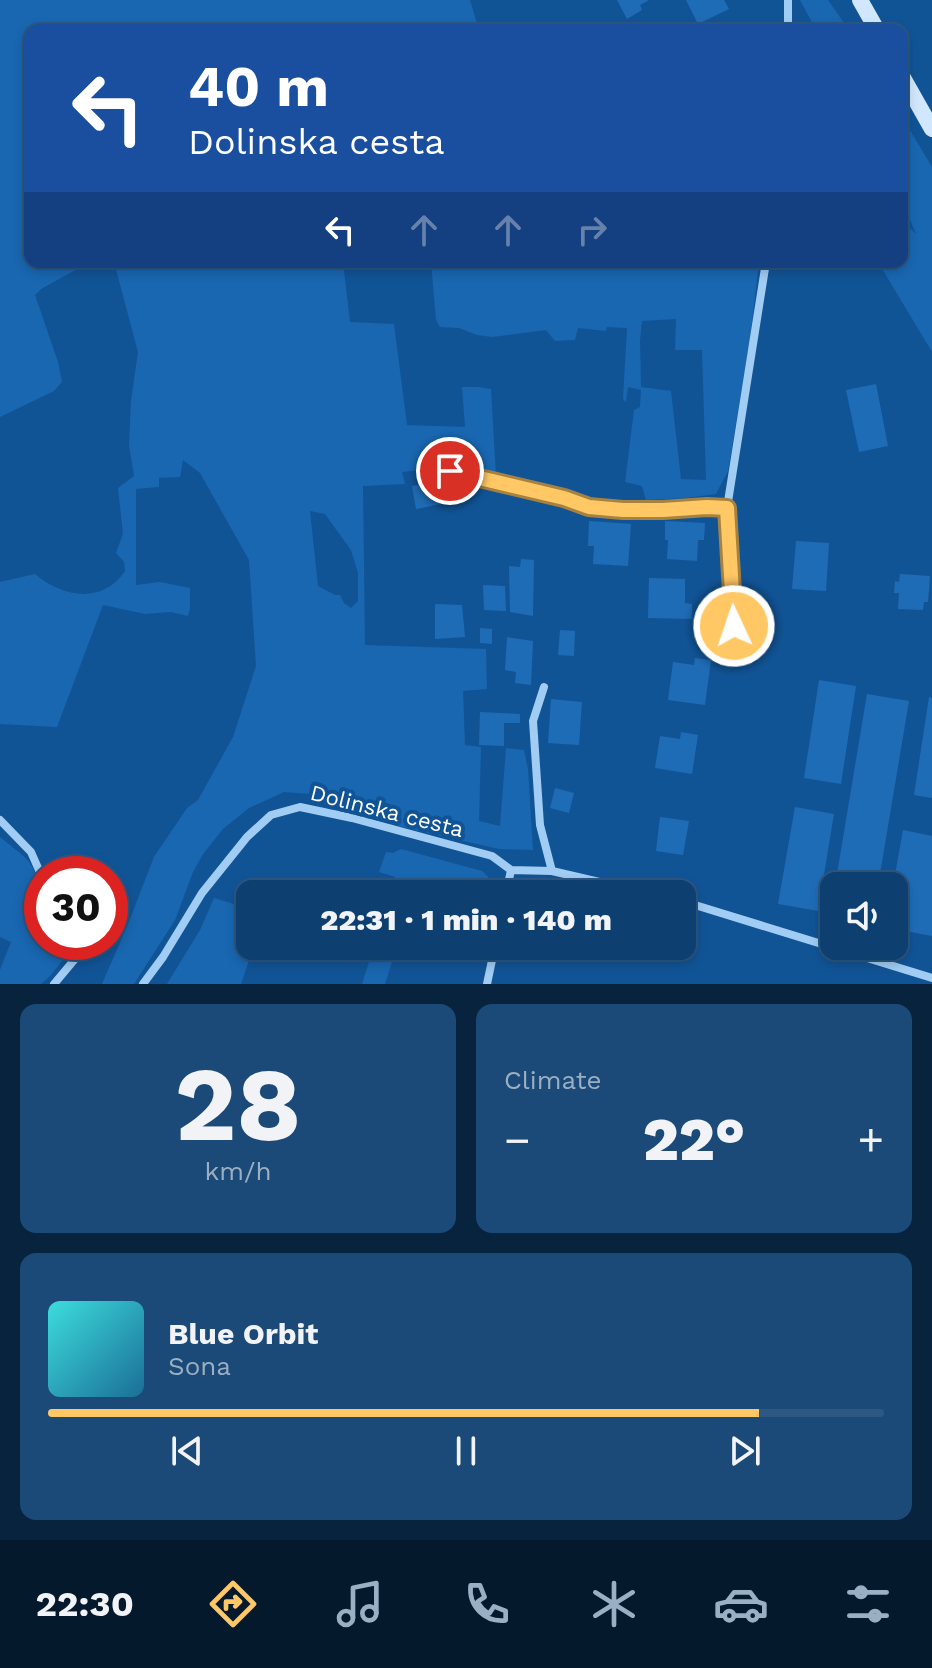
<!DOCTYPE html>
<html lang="en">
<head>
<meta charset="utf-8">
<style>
  body { margin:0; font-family:"Work Sans",sans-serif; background:#1b4a78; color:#f1f3f6; height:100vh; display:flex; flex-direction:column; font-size:30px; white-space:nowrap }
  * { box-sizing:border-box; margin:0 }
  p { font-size:26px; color:#9aafc3 }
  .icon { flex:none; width:44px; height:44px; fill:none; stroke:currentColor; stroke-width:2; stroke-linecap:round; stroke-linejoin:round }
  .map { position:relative; height:984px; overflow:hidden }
  .side { display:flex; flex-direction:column; gap:20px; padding:20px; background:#07233e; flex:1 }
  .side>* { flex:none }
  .hud { position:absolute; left:24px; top:24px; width:884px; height:244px; border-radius:16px; box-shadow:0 4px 12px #0003,0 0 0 2px #2d5883; background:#1a4fa0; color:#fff; overflow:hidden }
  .tools { position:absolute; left:820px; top:872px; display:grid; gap:16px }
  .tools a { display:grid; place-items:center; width:88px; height:88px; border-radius:16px; background:#0d3f70; box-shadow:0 4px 12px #0003,0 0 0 2px #2d5883; font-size:40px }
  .speed { position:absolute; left:24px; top:856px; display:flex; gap:16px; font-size:40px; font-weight:700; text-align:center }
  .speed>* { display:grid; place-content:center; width:104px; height:104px; border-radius:50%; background:#0d3f70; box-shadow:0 4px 12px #0003,0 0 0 2px #2d5883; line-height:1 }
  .speed .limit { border:12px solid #d22; background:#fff; color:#111 }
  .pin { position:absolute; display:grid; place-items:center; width:68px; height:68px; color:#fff; margin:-34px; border:4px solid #fff; border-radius:50%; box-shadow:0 2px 8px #0007 }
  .me { position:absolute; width:88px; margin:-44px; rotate:357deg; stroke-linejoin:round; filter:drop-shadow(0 0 6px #0008) }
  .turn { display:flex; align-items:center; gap:28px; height:168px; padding:0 32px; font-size:36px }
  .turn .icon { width:104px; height:104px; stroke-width:2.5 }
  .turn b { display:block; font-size:56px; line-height:68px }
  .lanes { display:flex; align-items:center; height:76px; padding:0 32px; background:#0003; justify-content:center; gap:40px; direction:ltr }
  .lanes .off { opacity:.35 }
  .big { font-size:60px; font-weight:800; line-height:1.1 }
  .side .tile { flex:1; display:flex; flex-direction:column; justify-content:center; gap:12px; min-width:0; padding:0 28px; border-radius:16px; background:#1b4a78 }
  .side .dial { align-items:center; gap:0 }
  .dial b { font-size:104px; line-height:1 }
  .song { display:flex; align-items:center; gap:24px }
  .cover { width:96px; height:96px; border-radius:12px; background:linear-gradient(135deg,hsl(180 70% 55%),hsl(200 70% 35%)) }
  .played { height:8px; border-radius:4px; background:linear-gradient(90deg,#ffc864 85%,#2d5883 85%) }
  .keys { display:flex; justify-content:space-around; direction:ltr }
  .heat { display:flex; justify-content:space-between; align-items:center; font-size:44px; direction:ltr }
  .side .tiles { flex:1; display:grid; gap:20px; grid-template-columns:1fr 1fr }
  .tile:last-child { grid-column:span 2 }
  .trip { position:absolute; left:236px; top:880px; width:460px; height:80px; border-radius:16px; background:#0d3f70; box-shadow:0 4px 12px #0003,0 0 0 2px #2d5883; font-weight:800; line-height:80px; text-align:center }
  .dock { display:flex; height:128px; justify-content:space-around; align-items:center; background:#05192d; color:#9aafc3 }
  .dock .icon { width:56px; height:56px }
  .dock .current { color:#ffc864 }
  .dock b { font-size:36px; color:#f1f3f6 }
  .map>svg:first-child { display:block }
  .green { fill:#1967b1; fill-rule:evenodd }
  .building { fill:#1f6cb6 }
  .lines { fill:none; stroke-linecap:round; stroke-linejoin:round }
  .street { stroke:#a1ccf3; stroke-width:8 }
  .secondary { stroke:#d1e7fd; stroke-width:16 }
  .route-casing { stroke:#a68241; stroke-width:20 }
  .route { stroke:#ffc864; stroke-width:14 }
  .labels { text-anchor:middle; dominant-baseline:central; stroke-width:8; stroke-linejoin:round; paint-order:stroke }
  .street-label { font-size:22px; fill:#fff; stroke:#115496 }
</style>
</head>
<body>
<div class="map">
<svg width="932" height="984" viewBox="0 0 932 984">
  <rect width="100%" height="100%" fill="#115496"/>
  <path class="green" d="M0,0H470L479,30H30V262H90L41,289L35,295L58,362L62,382L54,391L0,417Z
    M800,0H828L849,30H816Z
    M902,117L932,167V352L878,262H902V227L911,229L916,234L902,201Z
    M114,262H343L350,322L394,324L407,425L465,427L462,387H478L491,389L496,476L451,467L441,473L431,469L402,472L405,484L363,486L365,645L486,649L487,689L463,691L465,745L481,747L479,821L500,826L506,748L524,750L528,769L533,850L499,849L402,827L310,794L284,792L249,808L223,829L203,854L193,872L175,920L134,984H102L128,924L154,857L187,808L198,800L233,737L256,666L249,560L200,473L183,460L180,477L159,478V487L136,489V585L160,582L190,588V608L188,616L171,612L145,614L103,605L57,727L0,724V582L35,574C62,597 102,605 125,571L124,562L116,553L123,534L118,488L134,476L129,445L131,401L138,352ZM310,511L325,514L351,550L358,573V601L351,608L344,603L340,595H335L318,586Z
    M431,262H759L750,339L728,471L716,494L686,498L646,500L642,486L625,482L634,410L640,407L641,390L628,387L626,402L623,399L627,328L607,327L606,331L578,328L575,340L555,341L546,330L492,337L477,335L459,328L440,327L436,320ZM676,319L675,350H702L706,480L681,479L671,391L641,387L640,340L642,321Z
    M0,837C9,845 22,853 29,862C46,886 42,915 42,942H77L50,976L41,984H0V970L11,942L0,937Z
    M401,849L482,871C490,877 492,885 494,894H390L395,877L379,872L386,852L393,853Z
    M214,898L234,904L250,916V946H254L241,984H167L200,930Z
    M374,946H397L385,984H362Z"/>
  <path class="building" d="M617,0H649L640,5L642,10L627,19Z
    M686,0H724L729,9L698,24Z
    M876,384L888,446L859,452L846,390Z
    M441,481L447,503L416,509L412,486Z
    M589,521L631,524L628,566L593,564L594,546H588Z
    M665,521L705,523L704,540H698L697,561L667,559L668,540H665Z
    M796,541L829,543L826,591L792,589Z
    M521,559L534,560L533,616L510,612L509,566L520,567Z
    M900,574L930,576L928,602H924L923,610L898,609L899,593H894L895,581L899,582Z
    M649,578L685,579V603L692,604V619L648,618Z
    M483,585L505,586L506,611L484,610Z
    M435,604L462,605L465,637L435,639Z
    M480,628L492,629V644L480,643Z
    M560,630L575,631L574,656L558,655Z
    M507,637L533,641L531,685L515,683L516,672L505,670Z
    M695,658L711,660L705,705L668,700L673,662L694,665Z
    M819,680L856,686L841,784L804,778Z
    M867,694L909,701L878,886H835Z
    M929,697L932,698V798L914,795Z
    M551,699L582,702L579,745L548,743Z
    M480,712L520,714V723H504V746L479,745Z
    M681,732L698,735L692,774L655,768L660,736L680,739Z
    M555,788L574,793L569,813L550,808Z
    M795,807L834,814L818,911L778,904Z
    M660,817L689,821L683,855L656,851Z
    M903,830L932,836V936L894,929L893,886Z"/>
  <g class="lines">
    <path class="street" d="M788,30V0
      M450,471L564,498L589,507L623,510H663L707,507L727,508L766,262
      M727,508L734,626
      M544,687L533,721L540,825L552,871
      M0,820L31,852L42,877
      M506,894L511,870L552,871L651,894
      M682,901L932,978
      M54,984L80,953L82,942
      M143,984L163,957L202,893L247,837L271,815L300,807L352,818L492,856L511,870
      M487,984L495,946"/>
    <path class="secondary" d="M860,0L877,30
      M902,76L932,129"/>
  </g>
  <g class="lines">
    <g class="route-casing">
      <path id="route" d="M450,471L564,498L589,507L623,510H663L707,507L727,508L734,626"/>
    </g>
    <use href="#route" class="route"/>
  </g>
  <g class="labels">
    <g class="street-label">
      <text transform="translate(387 811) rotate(14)">Dolinska cesta</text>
    </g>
  </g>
</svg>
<div class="tools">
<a><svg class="icon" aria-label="sound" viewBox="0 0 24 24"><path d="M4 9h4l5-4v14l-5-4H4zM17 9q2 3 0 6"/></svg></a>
</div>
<div class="speed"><div class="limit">30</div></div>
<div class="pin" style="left:450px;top:471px;background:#d93025"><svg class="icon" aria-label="arrive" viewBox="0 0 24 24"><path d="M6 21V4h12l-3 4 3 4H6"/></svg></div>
<svg class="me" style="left:734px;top:626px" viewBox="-20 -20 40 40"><circle r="17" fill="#ffc864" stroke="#fff" stroke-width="3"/><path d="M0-11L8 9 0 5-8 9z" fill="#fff"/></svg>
<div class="trip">22:31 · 1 min · 140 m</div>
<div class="hud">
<div class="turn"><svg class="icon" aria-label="left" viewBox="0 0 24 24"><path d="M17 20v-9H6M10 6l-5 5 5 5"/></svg><div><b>40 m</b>Dolinska cesta</div></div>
<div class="lanes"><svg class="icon" aria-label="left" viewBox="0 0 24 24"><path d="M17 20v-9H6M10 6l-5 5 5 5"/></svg><svg class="icon off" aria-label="ahead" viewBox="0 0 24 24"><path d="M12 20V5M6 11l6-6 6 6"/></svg><svg class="icon off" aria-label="ahead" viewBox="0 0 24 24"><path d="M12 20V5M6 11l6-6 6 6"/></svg><svg class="icon off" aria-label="right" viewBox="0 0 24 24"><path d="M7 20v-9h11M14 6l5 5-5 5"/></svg></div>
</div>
</div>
<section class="side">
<div class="tiles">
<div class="tile dial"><b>28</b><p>km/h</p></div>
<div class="tile"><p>Climate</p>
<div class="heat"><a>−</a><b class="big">22°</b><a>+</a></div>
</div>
<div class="tile">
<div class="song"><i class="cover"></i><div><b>Blue Orbit</b><p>Sona</p></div></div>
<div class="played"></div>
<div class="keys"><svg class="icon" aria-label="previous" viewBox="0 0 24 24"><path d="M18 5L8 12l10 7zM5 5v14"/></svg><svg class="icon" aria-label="pause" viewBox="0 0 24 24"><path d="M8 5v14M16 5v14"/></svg><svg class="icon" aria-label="next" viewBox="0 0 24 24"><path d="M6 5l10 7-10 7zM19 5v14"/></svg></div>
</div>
</div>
</section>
<nav class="dock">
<b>22:30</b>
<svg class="icon current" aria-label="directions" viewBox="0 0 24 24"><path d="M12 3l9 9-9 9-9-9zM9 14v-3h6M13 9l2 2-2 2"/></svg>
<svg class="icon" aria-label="music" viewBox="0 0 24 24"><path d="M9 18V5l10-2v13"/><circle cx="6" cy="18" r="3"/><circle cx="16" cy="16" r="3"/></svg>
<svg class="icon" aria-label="phone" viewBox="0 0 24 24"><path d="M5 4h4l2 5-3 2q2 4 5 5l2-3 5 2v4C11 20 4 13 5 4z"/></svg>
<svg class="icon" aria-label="climate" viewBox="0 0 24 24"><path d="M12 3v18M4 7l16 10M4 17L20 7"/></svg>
<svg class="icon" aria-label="car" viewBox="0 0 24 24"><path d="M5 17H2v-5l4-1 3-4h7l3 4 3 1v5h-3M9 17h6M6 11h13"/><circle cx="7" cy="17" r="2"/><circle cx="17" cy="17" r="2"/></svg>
<svg class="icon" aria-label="filters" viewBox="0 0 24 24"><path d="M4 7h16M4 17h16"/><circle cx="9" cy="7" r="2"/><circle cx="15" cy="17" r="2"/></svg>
</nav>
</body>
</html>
